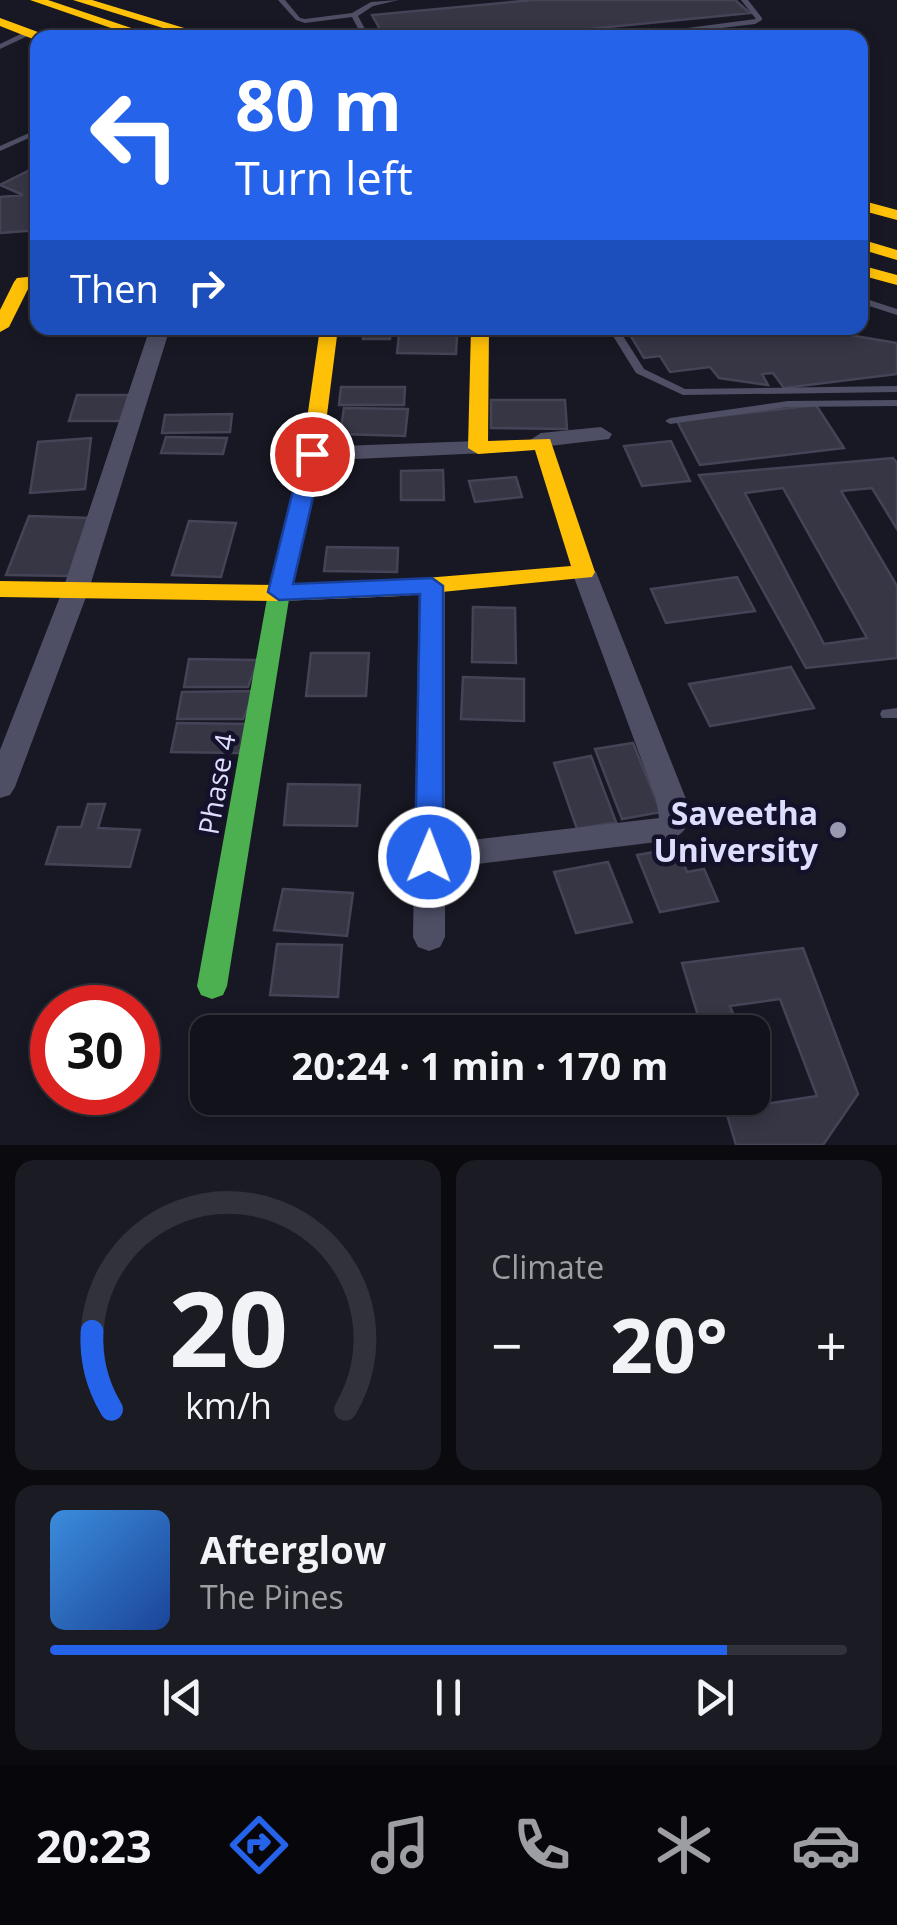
<!DOCTYPE html>
<html lang="en">
<head>
<meta charset="utf-8">
<style>
  body { margin:0; font-family:"Open Sans",sans-serif; background:#1b1b24; color:#f1f3f6; height:100vh; display:flex; flex-direction:column; font-size:38px; white-space:nowrap }
  * { box-sizing:border-box; margin:0 }
  p { font-size:32px; color:#9c9ea3 }
  .icon { flex:none; width:55px; height:55px; fill:none; stroke:currentColor; stroke-width:2; stroke-linecap:round; stroke-linejoin:round }
  .map { position:relative; height:1145px; overflow:hidden }
  .side { display:flex; flex-direction:column; gap:15px; padding:15px; background:#0a0a0f; flex:1 }
  .side>* { flex:none }
  .hud { position:absolute; left:30px; top:30px; width:838px; height:305px; border-radius:20px; box-shadow:0 5px 15px #0003,0 0 0 2px #31323a; background:#2563eb; color:#fff; overflow:hidden }
  .speed { position:absolute; left:30px; top:985px; display:flex; gap:20px; font-size:50px; font-weight:700; text-align:center }
  .speed>* { display:grid; place-content:center; width:130px; height:130px; border-radius:50%; background:#12121b; box-shadow:0 5px 15px #0003,0 0 0 2px #31323a; line-height:1 }
  .speed .limit { border:15px solid #d22; background:#fff; color:#111 }
  .pin { position:absolute; display:grid; place-items:center; width:85px; height:85px; color:#fff; margin:-42px; border:5px solid #fff; border-radius:50%; box-shadow:0 2px 10px #0007 }
  .me { position:absolute; width:110px; margin:-55px; rotate:1deg; stroke-linejoin:round; filter:drop-shadow(0 0 8px #0008) }
  .turn { display:flex; align-items:center; gap:35px; height:210px; padding:0 40px; font-size:45px }
  .turn .icon { width:130px; height:130px; stroke-width:2.5 }
  .turn b { display:block; font-size:70px; line-height:85px }
  .then { display:flex; align-items:center; height:95px; padding:0 40px; background:#0003; gap:20px; font-size:38px }
  .big { font-size:75px; font-weight:700; line-height:1.1 }
  .side .widget { flex:1; display:flex; flex-direction:column; justify-content:center; gap:15px; min-width:0; padding:0 35px; border-radius:20px; background:#1b1b24 }
  .side .dial { align-items:center; gap:0 }
  .dial svg { height:260px; overflow:visible; fill:none; stroke:#31323a; stroke-width:7; stroke-linecap:round; text-anchor:middle }
  .dial text { fill:#f1f3f6; stroke:none }
  .song { display:flex; align-items:center; gap:30px }
  .cover { width:120px; height:120px; border-radius:15px; background:linear-gradient(135deg,hsl(210 70% 55%),hsl(220 70% 35%)) }
  .played { height:10px; border-radius:5px; background:linear-gradient(90deg,#2563eb 85%,#31323a 85%) }
  .keys { display:flex; justify-content:space-around; direction:ltr }
  .heat { display:flex; justify-content:space-between; align-items:center; font-size:55px; direction:ltr }
  .side .tiles { flex:1; display:grid; gap:15px; grid-template-columns:1fr 1fr }
  .widget:last-child { grid-column:span 2 }
  .trip { position:absolute; left:190px; top:1015px; width:580px; height:100px; border-radius:20px; background:#12121b; box-shadow:0 5px 15px #0003,0 0 0 2px #31323a; font-weight:700; line-height:100px; text-align:center }
  .menu { display:flex; height:160px; justify-content:space-around; align-items:center; background:#07070b; color:#9c9ea3 }
  .menu .icon { width:70px; height:70px }
  .menu .on { color:#2563eb }
  .menu b { font-size:45px; color:#f1f3f6 }
  .map>svg:first-child { display:block }
  .building { fill:#363645; stroke:#454356; stroke-width:2.5; fill-rule:evenodd }
  .lines { fill:none; stroke-linecap:round; stroke-linejoin:round }
  .lane { fill:#4e4f65; fill-rule:evenodd }
  .street { fill:#4e4f65; fill-rule:evenodd }
  .fast { fill:#4caf50; fill-rule:evenodd }
  .slow { fill:#ffc107; fill-rule:evenodd }
  .route { fill:#2563eb; stroke:#184099; stroke-width:2.5 }
  .poi-dot { fill:#9898b1; stroke:#14122a; stroke-width:4 }
  .labels { text-anchor:middle; dominant-baseline:central; stroke-width:9; stroke-linejoin:round; paint-order:stroke }
  .street-label { font-size:28px; fill:#ddddfd; stroke:#14122a }
  .near-poi-label { font-size:32px; font-weight:bold; fill:#ddddfd; stroke:#14122a; text-anchor:end }
</style>
</head>
<body>
<div class="map">
<svg width="897" height="1145" viewBox="0 0 897 1145">
  <rect width="100%" height="100%" fill="#181824"/>
  <path class="building" d="M533,0H735L750,13L498,38H385L372,15Z
    M38,166V230L0,233V197L23,195L0,185Z
    M364,328H391L390,339H363Z
    M626,328H843V334L897,343V374L784,388L773,373L762,374L768,385L719,378L710,367L670,372L660,356L644,358Z
    M399,335L457,336L456,354L397,353Z
    M341,387H405L404,405H339Z
    M77,395H135L128,421H69Z
    M491,400H565L567,429L491,428Z
    M816,405L844,448L700,465L677,421Z
    M344,408L408,409L405,436L340,434Z
    M232,414L230,432L162,433L165,415Z
    M166,437L227,438L223,454L161,453Z
    M91,438L85,489L30,493L38,442Z
    M671,441L690,481L642,486L624,446Z
    M893,458L897,463V529L872,488L841,491L897,586V658L806,668L699,475ZM783,488L867,638L824,644L745,493Z
    M443,470L444,500H401V471Z
    M516,477L522,497L475,502L469,481Z
    M29,516L91,518L72,576L6,575Z
    M189,521L236,523L221,577L172,575Z
    M327,547L398,548L397,572L324,571Z
    M737,577L755,611L666,623L651,589Z
    M473,607L515,608L516,663L472,662Z
    M311,653H369L366,696H306Z
    M189,659L258,660L248,687H184Z
    M791,667L814,708L710,726L689,684Z
    M463,677L524,679V721L461,719Z
    M255,691L243,719H177L182,692Z
    M177,723L251,724L239,753L171,752Z
    M633,743L661,812L622,819L595,749Z
    M591,756L616,822L577,829L554,763Z
    M288,784L360,785L357,826L284,825Z
    M88,804H105L98,828L140,830L130,867L46,864L58,827H81Z
    M677,848L687,872L704,869L718,901L660,912L637,855Z
    M608,862L632,922L576,933L554,872Z
    M283,889L353,893L347,936L274,930Z
    M277,944L342,945L338,997L270,995Z
    M803,948L858,1094L823,1145H736L722,1098H752V1068L765,1104L817,1096L780,999L730,1006L740,1032H703L682,963Z"/>
  <g class="lines">
    <path class="lane" d="M278,0H285L300,18L305,19L352,13L371,2L399,0L373,6L358,16L370,38H363L352,17L305,23L296,20Z
      M741,0H748L762,18V20L755,24L638,38H612L756,19Z
      M27,31L34,33L0,49V44Z
      M38,129V134L0,151V146Z
      M860,297L897,309V315L860,303Z
      M608,328H618L644,369L685,389L897,386V392L683,395L636,373Z
      M897,400V406L788,407L670,424L665,421L670,418L788,401Z
      M897,708V718H882L880,714L882,710Z"/>
    <path class="street" d="M150,328H170L89,589L15,787L10,795L0,798V750L63,589Z
      M601,427L612,434L609,439L541,447L530,440L541,433Z
      M478,441L486,443L489,448L486,453L312,461L301,454L312,447Z
      M584,564L596,572L686,799C690,823 690,833 665,841L445,868V937L440,947L429,951L418,947L413,937L419,586L423,580H441L445,586V843L659,818L656,799L572,572Z"/>
    <path class="fast" d="M300,498L311,505L290,593L227,986L223,995L212,999L201,995L197,986L268,593L289,505Z"/>
    <path class="slow" d="M30,0H48L161,38H140Z
      M73,0H92L217,38H195Z
      M0,18L46,35L47,38H38V41L0,26Z
      M860,200L897,210V220L860,210Z
      M860,239L897,250V260L860,249Z
      M860,265L897,275V285L860,275Z
      M38,276V286L29,287L9,327L0,332V310L14,282L17,278Z
      M320,328H338L322,454L311,505L300,512L289,505L302,454Z
      M471,328H489L488,441L550,439L595,572L592,577L401,596L279,601L0,597V581L279,585L401,580L571,566L535,450L478,454L468,448Z"/>
  </g>
  <path class="route" d="M312,447L323,454L293,584L432,578L443,586V857L439,865L429,868L419,865L415,857L420,594L279,600L268,592L302,454Z"/>
  <circle class="poi-dot" cx="838" cy="830" r="10"/>
  <g class="labels">
    <g class="street-label">
      <text transform="translate(216 784) rotate(-80)">Phase 4</text>
    </g>
    <g class="near-poi-label">
      <text x="818" y="812">Saveetha<tspan x="818" dy="37">University</tspan></text>
    </g>
  </g>
</svg>
<div class="speed"><div class="limit">30</div></div>
<div class="pin" style="left:312px;top:454px;background:#d93025"><svg class="icon" aria-label="arrive" viewBox="0 0 24 24"><path d="M6 21V4h12l-3 4 3 4H6"/></svg></div>
<svg class="me" style="left:429px;top:857px" viewBox="-20 -20 40 40"><circle r="17" fill="#2563eb" stroke="#fff" stroke-width="3"/><path d="M0-11L8 9 0 5-8 9z" fill="#fff"/></svg>
<div class="trip">20:24 · 1 min · 170 m</div>
<div class="hud">
<div class="turn"><svg class="icon" aria-label="left" viewBox="0 0 24 24"><path d="M17 20v-9H6M10 6l-5 5 5 5"/></svg><div><b>80 m</b>Turn left</div></div>
<div class="then">Then<svg class="icon" aria-label="right" viewBox="0 0 24 24"><path d="M7 20v-9h11M14 6l5 5-5 5"/></svg></div>
</div>
</div>
<section class="side">
<div class="tiles">
<div class="widget dial"><svg viewBox="0 0 100 80">
<path d="M14 69A42 42 0 1 1 86 69"/>
<path d="M14 69A42 42 0 0 1 8 45" stroke="#2563eb"/>
<text x="50" y="56" font-size="32" font-weight="700">20</text>
<text x="50" y="72" font-size="11">km/h</text>
</svg></div>
<div class="widget"><p>Climate</p>
<div class="heat"><a>−</a><b class="big">20°</b><a>+</a></div>
</div>
<div class="widget">
<div class="song"><i class="cover"></i><div><b>Afterglow</b><p>The Pines</p></div></div>
<div class="played"></div>
<div class="keys"><svg class="icon" aria-label="previous" viewBox="0 0 24 24"><path d="M18 5L8 12l10 7zM5 5v14"/></svg><svg class="icon" aria-label="pause" viewBox="0 0 24 24"><path d="M8 5v14M16 5v14"/></svg><svg class="icon" aria-label="next" viewBox="0 0 24 24"><path d="M6 5l10 7-10 7zM19 5v14"/></svg></div>
</div>
</div>
</section>
<nav class="menu">
<b>20:23</b>
<svg class="icon on" aria-label="directions" viewBox="0 0 24 24"><path d="M12 3l9 9-9 9-9-9zM9 14v-3h6M13 9l2 2-2 2"/></svg>
<svg class="icon" aria-label="music" viewBox="0 0 24 24"><path d="M9 18V5l10-2v13"/><circle cx="6" cy="18" r="3"/><circle cx="16" cy="16" r="3"/></svg>
<svg class="icon" aria-label="phone" viewBox="0 0 24 24"><path d="M5 4h4l2 5-3 2q2 4 5 5l2-3 5 2v4C11 20 4 13 5 4z"/></svg>
<svg class="icon" aria-label="climate" viewBox="0 0 24 24"><path d="M12 3v18M4 7l16 10M4 17L20 7"/></svg>
<svg class="icon" aria-label="car" viewBox="0 0 24 24"><path d="M5 17H2v-5l4-1 3-4h7l3 4 3 1v5h-3M9 17h6M6 11h13"/><circle cx="7" cy="17" r="2"/><circle cx="17" cy="17" r="2"/></svg>
</nav>
</body>
</html>
